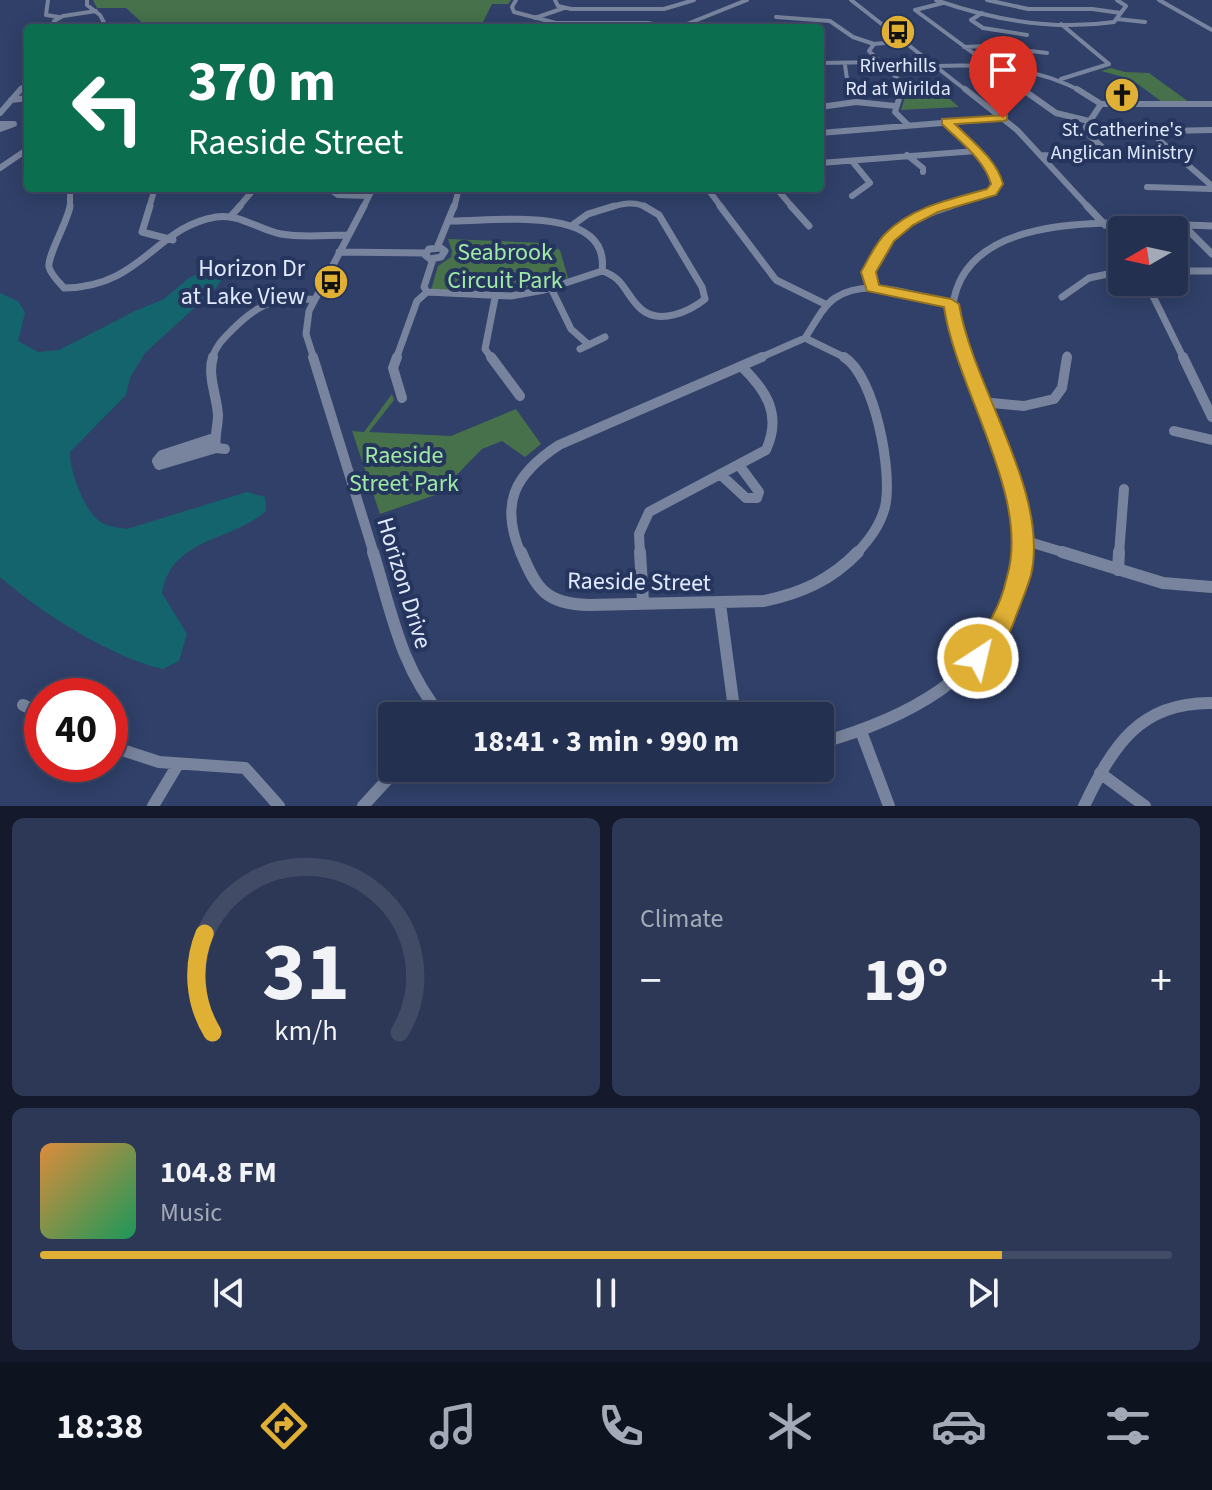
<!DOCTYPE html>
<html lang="en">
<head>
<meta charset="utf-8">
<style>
  body { margin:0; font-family:"Source Sans 3",sans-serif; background:#2c3856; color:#f1f3f6; height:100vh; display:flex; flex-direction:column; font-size:30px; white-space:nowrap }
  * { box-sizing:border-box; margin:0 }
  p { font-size:26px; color:#a3a9b7 }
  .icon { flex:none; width:44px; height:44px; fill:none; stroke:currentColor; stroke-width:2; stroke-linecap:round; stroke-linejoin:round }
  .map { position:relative; height:806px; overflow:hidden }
  .drawer { display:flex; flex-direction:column; gap:12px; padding:12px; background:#141a2b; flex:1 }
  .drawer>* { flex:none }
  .guide { position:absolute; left:24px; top:24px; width:800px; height:168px; border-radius:8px; box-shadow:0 4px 20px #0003,0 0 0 2px #414b66; background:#0b6e4f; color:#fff; overflow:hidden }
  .needle { width:52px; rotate:261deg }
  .buttons { position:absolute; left:1108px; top:216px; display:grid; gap:16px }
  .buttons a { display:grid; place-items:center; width:80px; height:80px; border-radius:8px; background:#24304f; box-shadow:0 4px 20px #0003,0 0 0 2px #414b66; font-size:40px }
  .speed { position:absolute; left:24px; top:678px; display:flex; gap:16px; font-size:40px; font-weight:700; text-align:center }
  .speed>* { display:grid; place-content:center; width:104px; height:104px; border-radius:50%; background:#24304f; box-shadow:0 4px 20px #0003,0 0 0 2px #414b66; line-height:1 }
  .speed .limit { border:12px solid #d22; background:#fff; color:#111 }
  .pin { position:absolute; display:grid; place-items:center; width:68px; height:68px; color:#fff; margin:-82px -34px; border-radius:50% 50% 50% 0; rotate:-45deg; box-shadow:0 0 8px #0007 }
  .pin .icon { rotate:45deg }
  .me { position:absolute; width:88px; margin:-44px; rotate:35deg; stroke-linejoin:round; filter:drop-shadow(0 0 6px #0008) }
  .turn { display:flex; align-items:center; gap:28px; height:168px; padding:0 32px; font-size:36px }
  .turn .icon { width:104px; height:104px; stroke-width:2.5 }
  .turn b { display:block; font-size:56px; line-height:68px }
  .big { font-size:60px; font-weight:700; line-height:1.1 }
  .drawer .tile { flex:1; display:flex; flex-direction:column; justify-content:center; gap:12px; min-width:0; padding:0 28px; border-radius:12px; background:#2c3856 }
  .drawer .dial { align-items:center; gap:0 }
  .dial svg { height:208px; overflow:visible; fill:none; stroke:#414b66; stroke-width:7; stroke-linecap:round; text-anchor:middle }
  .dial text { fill:#f1f3f6; stroke:none }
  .song { display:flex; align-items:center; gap:24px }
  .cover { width:96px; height:96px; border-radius:12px; background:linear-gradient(135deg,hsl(30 70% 55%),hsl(150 70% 35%)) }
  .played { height:8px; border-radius:4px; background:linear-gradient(90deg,#e0b034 85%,#414b66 85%) }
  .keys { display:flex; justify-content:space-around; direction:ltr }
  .heat { display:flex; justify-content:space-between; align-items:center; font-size:44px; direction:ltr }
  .drawer .tiles { flex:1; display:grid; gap:12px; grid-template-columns:1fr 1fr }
  .tile:last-child { grid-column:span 2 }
  .trip { position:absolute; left:378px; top:702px; width:456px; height:80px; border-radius:8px; background:#24304f; box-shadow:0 4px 20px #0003,0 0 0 2px #414b66; font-weight:700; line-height:80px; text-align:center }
  .tab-bar { display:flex; height:128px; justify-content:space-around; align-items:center; background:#0e1320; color:#a3a9b7 }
  .tab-bar .icon { width:56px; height:56px }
  .tab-bar .current { color:#e0b034 }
  .tab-bar b { font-size:36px; color:#f1f3f6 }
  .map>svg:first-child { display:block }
  .green { fill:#46714a }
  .water { fill:#14646d }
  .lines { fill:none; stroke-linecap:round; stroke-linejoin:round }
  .minor-far4 { stroke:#78849d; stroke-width:4 }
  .minor-far3 { stroke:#78849d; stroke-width:6 }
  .minor-far2 { stroke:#78849d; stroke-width:7 }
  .minor-far1 { stroke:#78849d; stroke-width:10 }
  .minor { stroke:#78849d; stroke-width:12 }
  .route { fill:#e0b034; stroke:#927222; stroke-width:2 }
  .labels { text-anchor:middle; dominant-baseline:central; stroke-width:8; stroke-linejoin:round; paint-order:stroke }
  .far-poi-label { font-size:20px; fill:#e1eafe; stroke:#26355d }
  .park-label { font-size:24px; fill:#9eeaa4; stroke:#26355d }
  .poi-label { font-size:24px; fill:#e1eafe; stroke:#26355d; text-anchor:end }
  .street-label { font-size:24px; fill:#e1eafe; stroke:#26355d }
</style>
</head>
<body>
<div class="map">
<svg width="1212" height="806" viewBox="0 0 1212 806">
  <rect width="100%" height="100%" fill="#304069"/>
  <path class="green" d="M93,0H511L508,4H492L480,28H148L126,8H97Z
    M1111,68L1125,72L1149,73L1189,102H1162L1131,79L1101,71Z
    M907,90L943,93L959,107L901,110Z
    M448,239L543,243L560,250L568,278L516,290H431L438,266L451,257L452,251Z
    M392,394L394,400L369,432L451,436L516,409L541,444L525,457L502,441L482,449L438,494L380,514L352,431L364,432Z"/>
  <path class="water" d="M206,270H221L225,275L216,288L145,353L130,378L126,395L70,452C69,469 83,506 96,518C104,527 116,527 127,529L247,492L265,497L266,511C231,542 172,537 162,593L187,634L179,661L163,669C114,659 38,611 0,577V293L19,302L25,313L18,341L38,352L59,350L135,311L164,299L189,278Z"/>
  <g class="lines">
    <path class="minor-far4" d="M48,0L46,15L59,17
      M87,0V5L100,15L107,28
      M516,0L512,7L514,12L556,23H648L674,28
      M555,0L558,6L571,9H664L694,0
      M851,0L967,91
      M936,0C993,20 1053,31 1114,22L1126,6L1117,0
      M987,0L1028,9H1092L1121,13
      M1159,0L1212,30
      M943,3L915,10L988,64
      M982,13L971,20L983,28L1027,35
      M776,17L830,21L853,37L874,44
      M535,18L564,8
      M1117,19L1145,22
      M1061,24L1109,64L1061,79
      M53,28L54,21L63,16L96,11
      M677,28L747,0
      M964,47L988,46L1047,53
      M820,63L881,62
      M845,65L847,79
      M937,66C989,64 1034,67 1081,91
      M1017,86L1024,91
      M19,91L28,81
      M901,91L903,84L869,51L874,44L905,41"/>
    <path class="minor-far3" d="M902,89L895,112L907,124
      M965,89L1017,130L1089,208
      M1022,89L1056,113L1089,121
      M1077,89L1101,104L1086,127L1089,135L1111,155
      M11,100L28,98
      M1101,104H1212
      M820,107L856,102L895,106
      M0,113L21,89
      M945,122L983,158L997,184L992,192L946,208
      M0,124H14L0,129
      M1212,130L1167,131L1159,140L1212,186
      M820,133L1003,118
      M907,155L923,168V172
      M1040,155L1176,156
      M852,161L870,183L852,196
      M820,163L976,151
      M0,168L28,149
      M1147,187L1212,189
      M70,188V208
      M328,188L338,195L369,196
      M534,188H552
      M707,188L722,208
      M776,188L793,208
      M149,208L155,188
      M238,208L254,189
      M363,208L373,188
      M454,208L459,188
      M608,208C621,204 635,200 647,208"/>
    <path class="minor-far2" d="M70,206C68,221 47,256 49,267C51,275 59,282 64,288C142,287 155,227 216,217C239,213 259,230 281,234C303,238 326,235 348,235
      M150,206L142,232L173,240
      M720,206L776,280L827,305
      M791,206L809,226
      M1087,206L1105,225
      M231,216L240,206
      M574,224L588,214L614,206
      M1184,226L1212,254
      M437,248L454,206
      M441,248L445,251L441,257L430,259L425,255L429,249Z
      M339,252L425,253
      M433,259L424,287L427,292L511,296L544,290L602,271C611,203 492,222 450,221
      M602,271C625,278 625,295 641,309C659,325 689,312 705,299L702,287L659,215L644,206
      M1174,271H1212
      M1146,282L1184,359
      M551,288L571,329L589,345
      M872,288C870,234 906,221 951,206
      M1062,297L1089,278L1122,271
      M805,338L848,359
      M805,338C814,325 822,307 835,298C868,276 916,296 951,304
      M580,349L605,337
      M212,359C216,345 224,338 234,328C262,300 277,299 315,299
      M314,359L306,334L309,311L364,206
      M396,359L417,301L427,292
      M492,359L485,349L495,298
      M757,359L805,338
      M964,359C960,346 952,330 952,317C954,201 1135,224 1212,226
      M1066,359L1067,355"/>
    <path class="minor-far1" d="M213,357C207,376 217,396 218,415C218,427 214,436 216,448L225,449
      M313,357L374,554
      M397,357L393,368L402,398
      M491,357L520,396
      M844,357C875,376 893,473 885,507C880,526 869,540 856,554
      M963,357C984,416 1031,489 1022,554
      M1183,357L1212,417
      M982,402L1024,406L1054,399L1062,388L1067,357
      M1174,431L1212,440
      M214,438L162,455L157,461L159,465L216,448
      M720,474L746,498H757L759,492L739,465
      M1023,540L1069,554
      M521,554C499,503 515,474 559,445L762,357
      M640,554L639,534L649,512L766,450C782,415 767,391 741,366
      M1119,554L1124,489"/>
    <path class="minor" d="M373,552C391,610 401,669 442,716
      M521,552C537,590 546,604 589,605L764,601C802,593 831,580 858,552
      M640,552L643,602
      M1062,552L1163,583L1212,587
      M1118,570L1119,552
      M720,604L735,716
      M23,705L42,714
      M862,734L889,806
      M820,743C902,720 990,678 1017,589C1020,578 1020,564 1022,552
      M110,746L159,762L245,768L279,806
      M1100,773L1145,806
      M153,806L177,766
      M363,806L398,768
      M1084,806C1113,746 1139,702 1212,703"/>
  </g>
  <path class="route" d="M1007,115V120L1003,121L955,124C972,141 997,160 1003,184L996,195L938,212L913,225L894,241L876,272L879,285L951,299L959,304C973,388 1050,492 1031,575C1027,589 1021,603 1016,616C1010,634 996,663 978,670L969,666L966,658C972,643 984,631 992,617C999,605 1004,590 1007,577C1031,496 956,389 944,307L867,291L861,272C868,260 875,244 885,234C911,207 952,199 987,189L991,184C985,160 959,141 942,124V119Z"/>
  <defs>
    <g id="bus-disc" transform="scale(1.8)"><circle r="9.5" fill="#e0b034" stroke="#26355d"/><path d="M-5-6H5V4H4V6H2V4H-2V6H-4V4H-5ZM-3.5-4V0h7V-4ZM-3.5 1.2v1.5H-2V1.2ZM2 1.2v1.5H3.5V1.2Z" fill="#111"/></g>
    <g id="church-disc" transform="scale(1.8)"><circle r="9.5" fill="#e0b034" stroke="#26355d"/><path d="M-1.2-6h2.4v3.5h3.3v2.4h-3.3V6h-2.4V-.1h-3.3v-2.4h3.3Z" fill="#111"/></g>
  </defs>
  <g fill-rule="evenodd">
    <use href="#bus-disc" x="898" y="32"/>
    <use href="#church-disc" x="1122" y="95"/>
    <use href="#bus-disc" x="331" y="282"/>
  </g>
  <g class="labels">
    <g class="far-poi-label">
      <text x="898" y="66">Riverhills<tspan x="898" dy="23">Rd at Wirilda</tspan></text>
      <text x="1122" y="130">St. Catherine's<tspan x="1122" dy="23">Anglican Ministry</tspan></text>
    </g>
    <g class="park-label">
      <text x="505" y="252">Seabrook<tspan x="505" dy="28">Circuit Park</tspan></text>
      <text x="404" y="455">Raeside<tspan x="404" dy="28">Street Park</tspan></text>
    </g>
    <g class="poi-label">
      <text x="305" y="268">Horizon Dr<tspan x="305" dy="28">at Lake View</tspan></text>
    </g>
    <g class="street-label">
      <text transform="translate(639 582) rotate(1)">Raeside Street</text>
      <text transform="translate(404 583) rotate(73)">Horizon Drive</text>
    </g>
  </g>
</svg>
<div class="buttons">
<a><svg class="needle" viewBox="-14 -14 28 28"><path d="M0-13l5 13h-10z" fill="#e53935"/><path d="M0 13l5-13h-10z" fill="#a3a9b7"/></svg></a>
</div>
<div class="speed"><div class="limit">40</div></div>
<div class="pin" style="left:1003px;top:118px;background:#d93025"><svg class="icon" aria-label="arrive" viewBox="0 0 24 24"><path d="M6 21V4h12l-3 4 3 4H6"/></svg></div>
<svg class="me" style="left:978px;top:658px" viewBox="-20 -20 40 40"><circle r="17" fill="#e0b034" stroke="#fff" stroke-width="3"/><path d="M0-11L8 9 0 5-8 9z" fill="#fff"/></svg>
<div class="trip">18:41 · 3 min · 990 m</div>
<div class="guide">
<div class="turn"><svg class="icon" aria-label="left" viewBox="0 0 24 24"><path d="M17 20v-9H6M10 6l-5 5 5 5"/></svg><div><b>370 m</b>Raeside Street</div></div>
</div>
</div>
<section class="drawer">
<div class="tiles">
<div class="tile dial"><svg viewBox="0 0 100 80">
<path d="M14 69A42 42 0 1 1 86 69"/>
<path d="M14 69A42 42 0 0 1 11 31" stroke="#e0b034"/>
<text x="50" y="56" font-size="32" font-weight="700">31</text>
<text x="50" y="72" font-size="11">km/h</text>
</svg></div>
<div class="tile"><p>Climate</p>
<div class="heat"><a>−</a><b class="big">19°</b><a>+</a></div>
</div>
<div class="tile">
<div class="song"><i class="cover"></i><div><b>104.8 FM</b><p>Music</p></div></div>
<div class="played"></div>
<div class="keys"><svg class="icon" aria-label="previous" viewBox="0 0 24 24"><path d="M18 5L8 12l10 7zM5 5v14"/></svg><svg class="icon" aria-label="pause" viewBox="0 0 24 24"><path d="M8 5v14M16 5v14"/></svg><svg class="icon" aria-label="next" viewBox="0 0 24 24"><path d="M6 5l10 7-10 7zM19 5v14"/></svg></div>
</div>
</div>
</section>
<nav class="tab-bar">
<b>18:38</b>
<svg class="icon current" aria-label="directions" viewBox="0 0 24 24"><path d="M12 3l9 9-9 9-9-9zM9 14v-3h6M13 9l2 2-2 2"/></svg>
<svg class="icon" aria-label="music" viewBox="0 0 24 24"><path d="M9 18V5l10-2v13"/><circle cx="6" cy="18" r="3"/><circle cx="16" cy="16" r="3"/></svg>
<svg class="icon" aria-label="phone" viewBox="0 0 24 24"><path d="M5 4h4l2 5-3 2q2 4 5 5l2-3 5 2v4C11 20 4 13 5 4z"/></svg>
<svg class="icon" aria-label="climate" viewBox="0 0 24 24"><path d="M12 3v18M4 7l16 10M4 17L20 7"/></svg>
<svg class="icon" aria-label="car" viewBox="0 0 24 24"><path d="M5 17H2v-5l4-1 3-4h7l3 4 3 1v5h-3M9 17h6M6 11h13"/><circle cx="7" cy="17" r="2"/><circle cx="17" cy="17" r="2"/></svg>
<svg class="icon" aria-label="filters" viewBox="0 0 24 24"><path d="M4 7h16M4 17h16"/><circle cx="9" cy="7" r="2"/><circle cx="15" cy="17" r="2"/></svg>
</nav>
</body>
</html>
